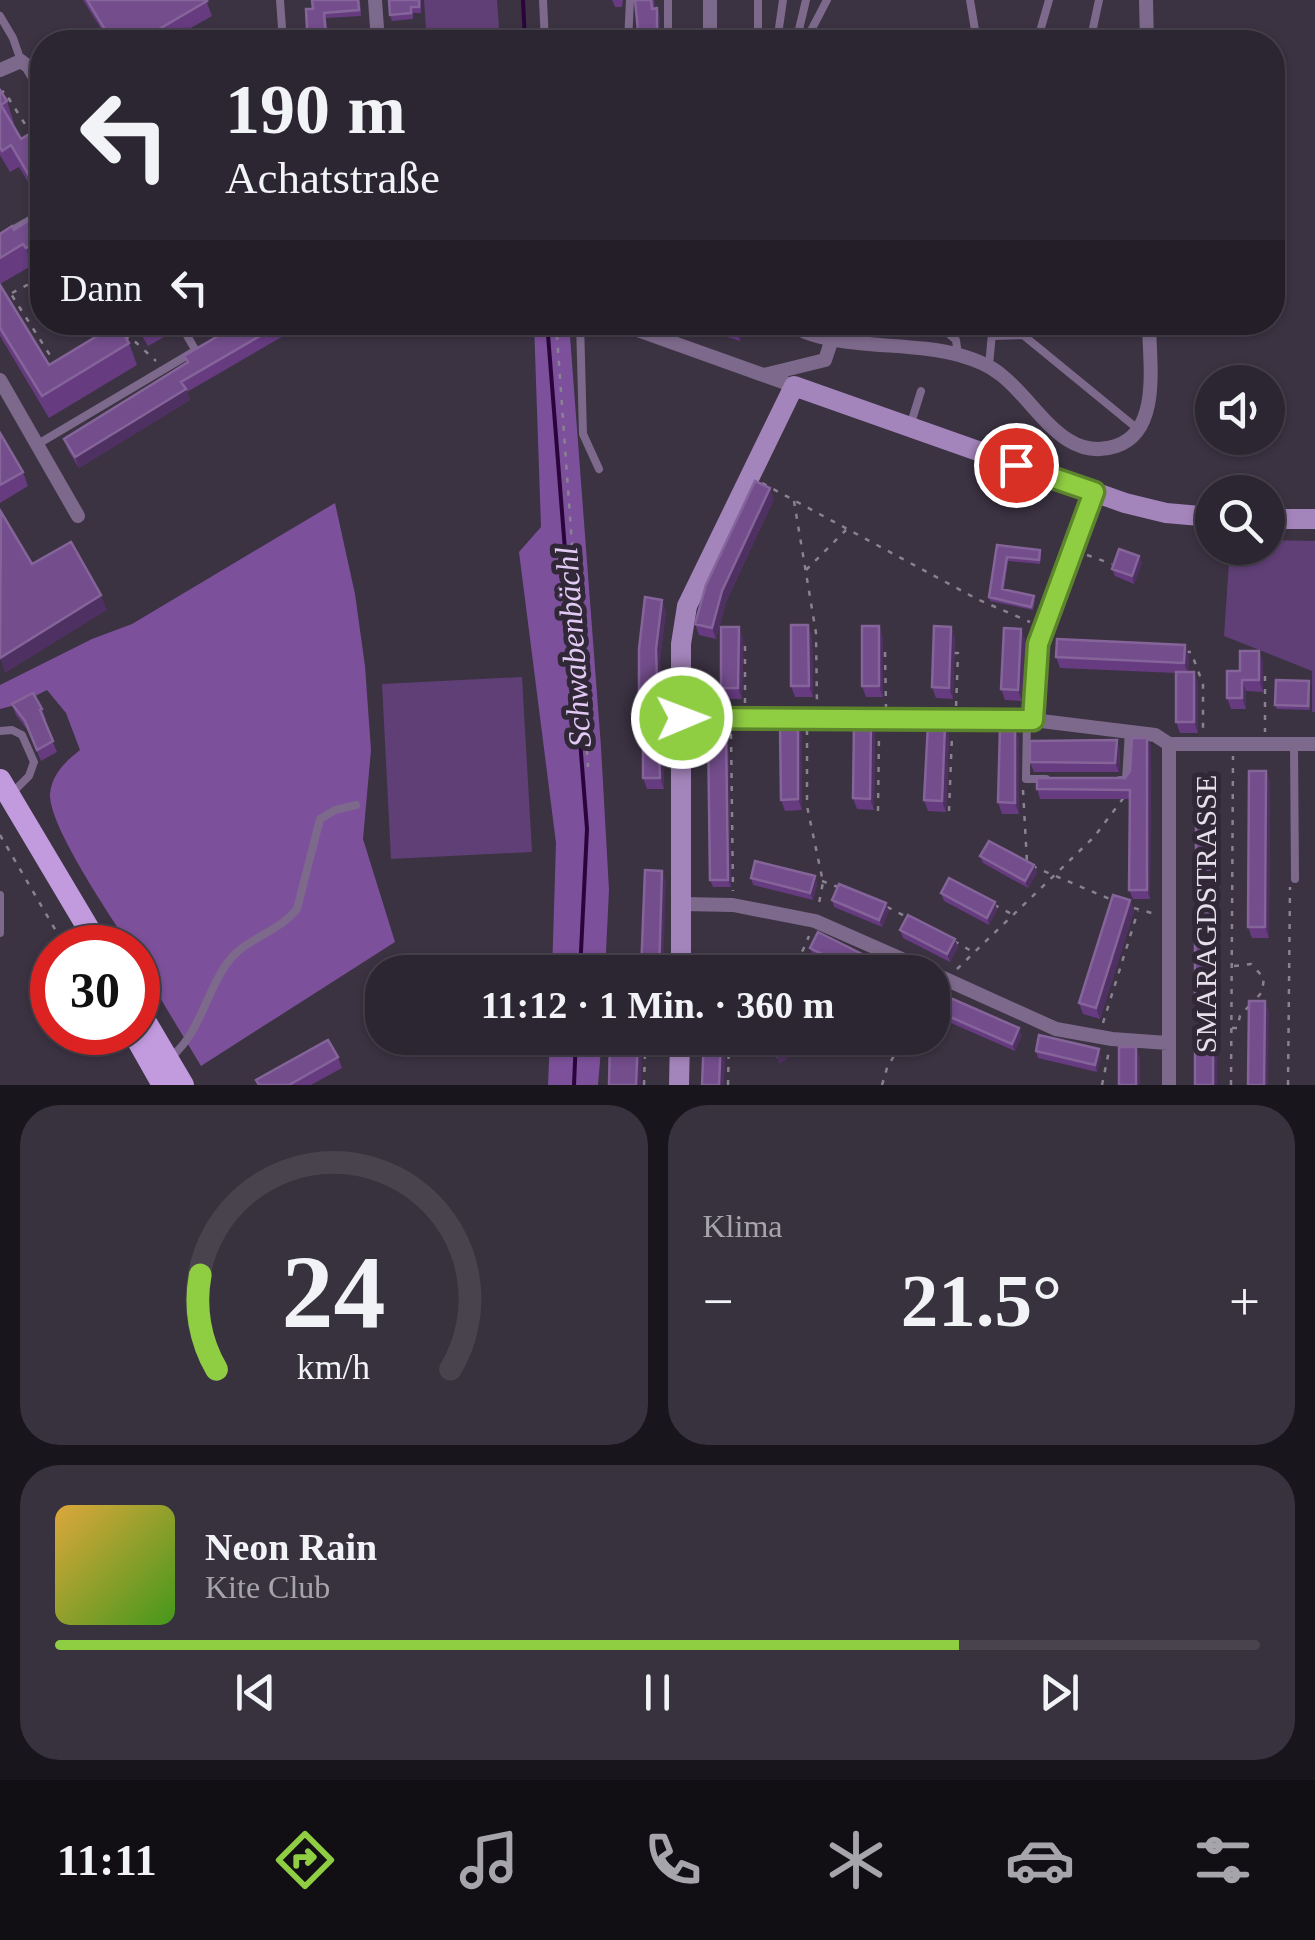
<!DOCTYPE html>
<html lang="de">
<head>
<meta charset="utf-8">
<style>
  body { margin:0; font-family:"Times New Roman",serif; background:#38323e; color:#f1f3f6; height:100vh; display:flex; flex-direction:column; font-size:38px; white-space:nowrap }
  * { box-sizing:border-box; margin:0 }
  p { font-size:32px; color:#a6a5ac }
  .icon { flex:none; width:55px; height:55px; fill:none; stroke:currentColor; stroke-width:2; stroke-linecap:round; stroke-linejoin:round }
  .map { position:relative; height:1085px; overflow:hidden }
  .side { display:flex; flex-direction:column; gap:20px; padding:20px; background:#18151c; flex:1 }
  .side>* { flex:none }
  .hud { position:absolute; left:30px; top:30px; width:1255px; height:305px; border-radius:40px; box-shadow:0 2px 8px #0004,0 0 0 2px #48434d; background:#2c2632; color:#f1f3f6; overflow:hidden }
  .fabs { position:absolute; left:1195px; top:365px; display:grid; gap:20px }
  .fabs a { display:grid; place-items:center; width:90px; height:90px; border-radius:50%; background:#2c2632; box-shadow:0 2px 8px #0004,0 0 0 2px #48434d; font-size:50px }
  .speed { position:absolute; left:30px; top:925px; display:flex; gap:20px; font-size:50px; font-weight:700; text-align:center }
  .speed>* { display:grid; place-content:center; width:130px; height:130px; border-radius:50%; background:#2c2632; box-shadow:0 2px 8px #0004,0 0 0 2px #48434d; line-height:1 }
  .speed .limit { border:15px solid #d22; background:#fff; color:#111 }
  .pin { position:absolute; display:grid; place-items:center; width:85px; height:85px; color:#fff; margin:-42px; border:5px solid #fff; border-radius:50%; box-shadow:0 2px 10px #0007 }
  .me { position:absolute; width:110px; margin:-55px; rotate:89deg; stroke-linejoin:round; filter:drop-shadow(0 0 8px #0008) }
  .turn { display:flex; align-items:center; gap:35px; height:210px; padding:0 30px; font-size:45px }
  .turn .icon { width:130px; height:130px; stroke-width:2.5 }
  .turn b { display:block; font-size:70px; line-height:85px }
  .then { display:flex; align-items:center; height:95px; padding:0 30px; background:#0003; gap:20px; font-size:38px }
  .big { font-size:75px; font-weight:800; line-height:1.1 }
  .side .tile { flex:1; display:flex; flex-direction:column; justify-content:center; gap:15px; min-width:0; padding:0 35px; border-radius:40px; background:#38323e }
  .side .dial { align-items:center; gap:0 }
  .dial svg { height:260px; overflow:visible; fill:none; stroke:#48434d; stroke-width:7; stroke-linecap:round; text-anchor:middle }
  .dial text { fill:#f1f3f6; stroke:none }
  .song { display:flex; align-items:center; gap:30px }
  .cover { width:120px; height:120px; border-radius:15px; background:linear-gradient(135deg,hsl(40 70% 55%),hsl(100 70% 35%)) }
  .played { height:10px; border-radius:5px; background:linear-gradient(90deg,#8fcd42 75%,#48434d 75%) }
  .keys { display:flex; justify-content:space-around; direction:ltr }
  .heat { display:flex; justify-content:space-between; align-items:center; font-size:55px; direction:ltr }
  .side .tiles { flex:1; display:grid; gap:20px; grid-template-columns:1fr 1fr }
  .tile:last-child { grid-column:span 2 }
  .trip { position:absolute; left:365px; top:955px; width:585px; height:100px; border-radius:40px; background:#2c2632; box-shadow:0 2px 8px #0004,0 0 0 2px #48434d; font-weight:800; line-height:100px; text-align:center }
  .dock { display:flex; height:160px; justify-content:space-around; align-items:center; background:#120f14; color:#a6a5ac }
  .dock .icon { width:70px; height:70px }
  .dock .on { color:#8fcd42 }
  .dock b { font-size:45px; color:#f1f3f6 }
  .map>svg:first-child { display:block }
  .green { fill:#603f76 }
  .forest { fill:#7d509b }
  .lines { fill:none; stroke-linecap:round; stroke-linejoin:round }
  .stream { stroke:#29053c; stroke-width:4 }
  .path { stroke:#8a8290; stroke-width:2.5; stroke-dasharray:5 8; stroke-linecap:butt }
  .lane { stroke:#7d698b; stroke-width:8 }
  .street { stroke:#7d698b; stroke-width:14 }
  .secondary { stroke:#a485bb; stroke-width:20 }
  .primary { stroke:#c29bdf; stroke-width:22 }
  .wall { fill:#663b80 }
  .shaded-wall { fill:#4f3062 }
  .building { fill:#734d8c; stroke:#85649a; stroke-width:2.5 }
  .route-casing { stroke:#5d852b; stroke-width:25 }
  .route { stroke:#8fcd42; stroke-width:18 }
  .labels { text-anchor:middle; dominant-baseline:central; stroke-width:10; stroke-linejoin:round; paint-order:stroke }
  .street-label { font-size:30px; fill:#e6e0eb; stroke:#312837 }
  .water-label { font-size:32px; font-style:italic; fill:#e2caf4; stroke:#312837 }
</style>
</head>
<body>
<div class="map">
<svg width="1315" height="1085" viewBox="0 0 1315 1085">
  <rect width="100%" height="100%" fill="#3b3242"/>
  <path class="green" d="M424,0H497L500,42H427Z
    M1268,540L1315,541V712H1312V671L1224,636L1230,548H1268Z
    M522,677L532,852L391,859L382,684Z"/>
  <path class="forest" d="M534,323H569L601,747L609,890L605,972H552L556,843L519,552L541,527Z
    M335,503L355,594L365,666L371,750L363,839L395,942L201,1066L138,961V948L130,947C111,916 49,827 50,794C52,774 65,762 80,750L66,713L47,690L19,704L0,709V685L92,639L132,624Z
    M550,1038H602L598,1085H548Z"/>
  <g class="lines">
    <path class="stream" d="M523,0L525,42
      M547,322L587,829L580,972
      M574,1085L576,1038"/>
    <path class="path" d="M0,94L4,91L30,132
      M37,143L42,151
      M12,293L42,277
      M0,296L11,294L55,363
      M556,322L588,767
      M124,339L130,337L156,361
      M762,483L977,599L1030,622
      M794,501L816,633L817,706
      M1087,555L1112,564
      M806,570L846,530
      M885,652L886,707
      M1186,652H1191L1203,684V733
      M954,653H958L956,708
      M1265,676V732
      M745,703V639
      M807,730V806L823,882L818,909
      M731,734L733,891
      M1023,790L1027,862
      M878,811L879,733
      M949,811L952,735
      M0,835L66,948
      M1032,866L1112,900
      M822,881L838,887
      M994,905L1014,915
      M887,907L907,917
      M1134,908L1155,914
      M954,941L973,952
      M1234,966L1251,964L1264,978L1262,992L1255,1000
      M957,969L1094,837L1125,796
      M786,972L803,950L809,936
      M1103,1023L1138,911
      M1232,1028H1237L1240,1016L1249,1006
      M788,1038L796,1050
      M644,1085L645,1051
      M728,1085L729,1038
      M882,1085L887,1068L904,1038
      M1102,1085L1109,1051
      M1231,1085L1233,756
      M1288,1085L1290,887"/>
    <path class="lane" d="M280,0L283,42
      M543,0L545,42
      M668,0V42
      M758,0V42
      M970,0L977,42
      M0,16L13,38L21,61
      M628,42L630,0
      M777,42L783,0
      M796,42L806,0
      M805,42L827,0
      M1037,42L1049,0
      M1090,42L1099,0
      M0,237L42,213
      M179,322L196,351
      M580,322L583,434L599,469
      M671,322V343
      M935,322L956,340L958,355
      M993,336L1023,335L1139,430
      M989,366L993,322
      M911,423L921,391
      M38,444L193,352
      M1027,720L1026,779H1046
      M0,731L12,730L22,735L34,762L29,776L13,792
      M1294,744L1295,879
      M1120,780H1126L1129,731
      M0,895V933
      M171,1057C201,1032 206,991 228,962C247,937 279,932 297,909L320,819L335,810L356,805"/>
    <path class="street" d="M375,0L378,42
      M710,0V42
      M1146,0L1147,42
      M0,70L21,61L29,67L42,90
      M615,322L794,386
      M786,322C829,352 907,340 959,355C973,359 988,364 1000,374C1036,401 1063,464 1116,446C1162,431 1149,361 1149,322
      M764,375L825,360L832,339
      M0,380L78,516
      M682,718L1033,720L1155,735L1169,744
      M1033,720L1038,645L1094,492
      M1169,744H1315
      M682,904L733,905L815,921L931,972
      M932,973L1056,1029L1112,1039L1168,1043
      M1169,1085V744"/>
    <path class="secondary" d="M1268,519H1315
      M681,972V644L687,606L794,386L1125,503L1166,513L1212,517
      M679,1085L680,1038"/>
    <path class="primary" d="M0,780L100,948
      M138,1009L183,1085
      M133,1032L163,1085"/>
  </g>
  <path class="wall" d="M83,0H206L212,16L166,42H99L107,38Z
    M312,0H360L361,16L326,18L328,41L317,42L307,29L313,9Z
    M421,0V13H413V19L392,21L390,15Z
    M612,0H623L622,7H615Z
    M635,0H654L655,9L657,8L660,18V40H641L638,31Z
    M0,90L7,101L14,123L12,124L21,139L42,152V198L39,200L19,167L10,172L0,155Z
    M42,212V264L33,270L31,266L0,284V234L14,230Z
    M0,285L49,365L129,343L137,365L49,418L0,336Z
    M134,322H161L166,336L148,346Z
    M242,322H289L292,331L187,392L190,400L79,468L68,450L64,439L187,363L184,356Z
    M704,322H745L740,341L724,336L722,330L704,324Z
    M0,433L23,472L28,486L0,503Z
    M774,499L726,602L716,639L699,635L695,624Z
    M997,545L1040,550L1041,554L1040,564L1008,561L1004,590L1035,600L1033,610L990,601L989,597Z
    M1139,556L1142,563L1134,584L1115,576L1112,569Z
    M666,611L660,660L664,789H647L643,778V735L639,726Z
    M808,625L812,636L813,697H795L791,686Z
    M951,627L955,638L953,699L936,698L932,687Z
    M1021,629L1025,640L1022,701L1005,700L1001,689Z
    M883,637V697H866L862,686Z
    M743,638L742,699H725L721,688Z
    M1185,645L1189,656L1188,672L1198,683V733H1180L1176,722V673L1060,668L1056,657Z
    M1259,651L1263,662V692L1246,691V709H1231L1227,698L1240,671Z
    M1309,681L1310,684V710L1277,709L1275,705Z
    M12,704L42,709L46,720L44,721L57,752L41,761L29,732L16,715Z
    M871,723L875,734L874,810L857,809L853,798Z
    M945,725L949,736L946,812L928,811L924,800Z
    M802,735V810L785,811L781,800Z
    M728,736L731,887H713L710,880Z
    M1019,738V814H1002L998,802Z
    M1147,738L1151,747L1150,899H1133L1129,890L1130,799H1040L1037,789L1125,778Z
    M1120,750L1119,772H1034L1030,762Z
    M1266,771L1270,782L1269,938H1252L1248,927Z
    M1218,799V887H1200L1196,876Z
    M980,856L1034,865L1037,873L1028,888L983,863Z
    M815,876L817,884L813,900L753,885L751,878Z
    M941,893L995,902L997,910L989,925L944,901Z
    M832,900L889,911L882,927L834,907Z
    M1130,900L1134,911L1100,1019L1083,1014L1079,1003Z
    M1214,913L1218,924V1012H1199L1195,1001Z
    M900,930L955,939L958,947L950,962L903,938Z
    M810,948L867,962L862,972H847L813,956Z
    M941,1013L1022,1035L1015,1051L944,1020Z
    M1036,1051L1101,1056L1097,1072L1038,1058Z
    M338,1057L342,1068L311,1085H258L256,1080Z"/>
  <path class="shaded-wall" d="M657,8L660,18V40L657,30Z
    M42,237V264L33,270L26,248Z
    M741,322H745L740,341L737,334Z
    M186,389L190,400L79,468L75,457Z
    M770,488L774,499L726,602L716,639L712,628L722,591Z
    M1139,556L1142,563L1134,584L1132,576Z
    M1007,557L1008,561L1003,593L1002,589Z
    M101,595L107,610L5,673L0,658Z
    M662,600L666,611L660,660L664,789L660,778L656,649Z
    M808,625L812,636L813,697L809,686Z
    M879,626L883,637V697L879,686Z
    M739,627L743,638L742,699L738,688Z
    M951,627L955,638L953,699L949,688Z
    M1021,629L1025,640L1022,701L1018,690Z
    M1185,645L1189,656L1188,674L1184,663Z
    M1259,651L1263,662V692L1259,680Z
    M1194,672L1198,683V733L1194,722Z
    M1242,680L1246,691V709L1242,698Z
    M871,723L875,734L874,810L870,799Z
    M798,724L802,735V810L798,799Z
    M945,725L949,736L946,812L942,801Z
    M1015,727L1019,738V814L1015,803Z
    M726,729L728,736L731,887L728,880Z
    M1147,738L1151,747L1150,899L1147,890Z
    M1117,740L1120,750L1119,772L1115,763Z
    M1266,771L1270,782L1269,938L1265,927Z
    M1214,788L1218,799V887L1214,876Z
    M1034,865L1037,873L1028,888L1025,881Z
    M662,871L666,882L663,972H659Z
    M815,876L817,884L813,900L810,893Z
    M1130,900L1134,911L1100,1019L1096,1008Z
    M995,902L997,910L989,925L987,918Z
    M886,903L889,911L882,927L879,920Z
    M1214,913L1218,924V1012L1214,1001Z
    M955,939L958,947L950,962L947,954Z
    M864,955L867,962L862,972H857L856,971Z
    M1265,1001L1269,1012L1268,1085H1264Z
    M1019,1028L1022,1035L1015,1051L1012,1044Z
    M1213,1037L1217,1048V1085H1213Z
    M638,1038H640L642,1042L641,1085H636Z
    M721,1038H726L724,1085H719Z
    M792,1047L794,1054L779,1064L777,1056Z
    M1136,1047L1140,1058V1085H1136Z
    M1099,1049L1101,1056L1097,1072L1095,1065Z"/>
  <path class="building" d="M87,0H206L207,1L137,42H99L109,36Z
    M312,0H358L359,10L324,13L326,36H315L316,42H295L294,30L307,29L306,9H313Z
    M389,0H419V7H411V13L390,15Z
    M635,0H651L652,9L657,8V30L638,31Z
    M0,90L7,101L1,105L21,139L31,133L42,152V172L31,179L11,145L2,151L0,147Z
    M42,212V237L26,248L23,244L0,258V234L12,226L14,230Z
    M0,285L49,365L117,324L129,343L42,396L0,328Z
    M242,322H284L181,382L186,389L75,457L64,439L188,362L184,356Z
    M719,322H741L737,334L722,329L723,324Z
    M0,433L23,472L0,485Z
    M755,481L770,488L722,591L712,628L695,624L706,585Z
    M1,512L32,564L71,542L101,595L0,658Z
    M997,545L1040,550L1039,560L1007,557L1002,589L1034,596L1031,607L989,597Z
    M1119,549L1139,556L1132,576L1112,569Z
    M645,597L662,600L656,649L660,778H643V726H639V649Z
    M791,625H808L809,686H791Z
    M862,626H879V686H862Z
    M934,626L951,627L949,688L932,687Z
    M721,627H739L738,688H721Z
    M1004,628L1021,629L1018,690L1001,689Z
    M1057,639L1185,645L1184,663L1056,657Z
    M1240,651H1259V680H1242V698H1227V671H1240Z
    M1176,672H1194V722H1176Z
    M1276,680L1309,681L1308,706L1275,705Z
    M33,693L42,709L40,710L53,741L37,750L25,721L12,704Z
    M854,723H871L870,799L853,798Z
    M780,724H798V799L781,800Z
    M928,724L945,725L942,801L924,800Z
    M1000,727H1015V803L998,802Z
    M708,729H726L728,880H710Z
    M1132,738H1147V890H1129L1130,790L1037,789V778H1125L1130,771Z
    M1117,740L1115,763L1030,762V741Z
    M1249,771H1266L1265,927H1248Z
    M1196,788H1214V876H1196Z
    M989,841L1034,865L1025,881L980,856Z
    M755,861L815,876L810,893L751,878Z
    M645,870L662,871L659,972H641Z
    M949,878L995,902L987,918L941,893Z
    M839,884L886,903L879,920L832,900Z
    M1113,895L1130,900L1096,1008L1079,1003Z
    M1195,913H1214V1001H1195Z
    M908,915L955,939L947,954L900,930Z
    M818,932L864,955L856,971L810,948Z
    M948,997L1019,1028L1012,1044L941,1013Z
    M1249,1001H1265L1264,1085H1248Z
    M1039,1035L1099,1049L1095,1065L1036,1051Z
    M1195,1037H1213V1085H1195Z
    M610,1038H638L636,1085H609Z
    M704,1038H721L719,1085H702Z
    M765,1038H786L792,1047L777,1056Z
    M328,1040L338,1057L289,1085H259L256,1080Z
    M1119,1047H1136V1085H1119Z"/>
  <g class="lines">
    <g class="route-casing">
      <path id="route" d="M682,718L1033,720L1038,644L1094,492L1016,465"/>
    </g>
    <use href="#route" class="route"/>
  </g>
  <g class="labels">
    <g class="street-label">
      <text transform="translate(1205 914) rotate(-90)">SMARAGDSTRASSE</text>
    </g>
    <g class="water-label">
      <text transform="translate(573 647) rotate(-94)">Schwabenbächl</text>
    </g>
  </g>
</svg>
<div class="fabs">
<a><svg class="icon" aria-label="sound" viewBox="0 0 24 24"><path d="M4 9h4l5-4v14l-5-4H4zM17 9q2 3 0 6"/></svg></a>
<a><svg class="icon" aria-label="search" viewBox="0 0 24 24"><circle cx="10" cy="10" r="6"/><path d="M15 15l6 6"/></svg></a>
</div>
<div class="speed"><div class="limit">30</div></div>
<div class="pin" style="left:1016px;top:465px;background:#d93025"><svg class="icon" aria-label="arrive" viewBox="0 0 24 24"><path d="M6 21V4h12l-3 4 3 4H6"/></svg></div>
<svg class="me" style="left:682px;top:718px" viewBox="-20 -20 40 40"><circle r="17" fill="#8fcd42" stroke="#fff" stroke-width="3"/><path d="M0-11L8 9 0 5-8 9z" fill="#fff"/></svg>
<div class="trip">11:12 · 1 Min. · 360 m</div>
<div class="hud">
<div class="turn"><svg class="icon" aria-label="left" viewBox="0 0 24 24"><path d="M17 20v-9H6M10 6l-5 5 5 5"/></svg><div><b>190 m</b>Achatstraße</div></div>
<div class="then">Dann<svg class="icon" aria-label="left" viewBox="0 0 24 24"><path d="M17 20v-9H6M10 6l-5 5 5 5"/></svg></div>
</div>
</div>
<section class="side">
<div class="tiles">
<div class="tile dial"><svg viewBox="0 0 100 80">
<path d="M14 69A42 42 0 1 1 86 69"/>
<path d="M14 69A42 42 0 0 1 9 40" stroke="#8fcd42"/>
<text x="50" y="56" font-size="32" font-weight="700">24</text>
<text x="50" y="72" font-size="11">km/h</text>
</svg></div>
<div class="tile"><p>Klima</p>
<div class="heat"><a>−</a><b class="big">21.5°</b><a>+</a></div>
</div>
<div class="tile">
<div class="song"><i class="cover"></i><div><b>Neon Rain</b><p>Kite Club</p></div></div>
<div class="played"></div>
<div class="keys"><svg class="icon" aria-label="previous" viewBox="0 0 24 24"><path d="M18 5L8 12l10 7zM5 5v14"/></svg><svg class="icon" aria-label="pause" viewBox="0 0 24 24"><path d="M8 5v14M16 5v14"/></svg><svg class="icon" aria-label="next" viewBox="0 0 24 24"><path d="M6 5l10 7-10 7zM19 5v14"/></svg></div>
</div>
</div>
</section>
<nav class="dock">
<b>11:11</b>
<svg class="icon on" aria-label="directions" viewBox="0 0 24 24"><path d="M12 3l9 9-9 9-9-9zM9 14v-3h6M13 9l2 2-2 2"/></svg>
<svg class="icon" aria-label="music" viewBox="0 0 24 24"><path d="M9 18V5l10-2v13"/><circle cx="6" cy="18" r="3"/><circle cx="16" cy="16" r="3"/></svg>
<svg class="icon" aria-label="phone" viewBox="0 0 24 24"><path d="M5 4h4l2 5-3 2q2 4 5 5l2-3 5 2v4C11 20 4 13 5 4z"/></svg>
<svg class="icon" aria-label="climate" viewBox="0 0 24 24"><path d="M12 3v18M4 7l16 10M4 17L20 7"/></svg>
<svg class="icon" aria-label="car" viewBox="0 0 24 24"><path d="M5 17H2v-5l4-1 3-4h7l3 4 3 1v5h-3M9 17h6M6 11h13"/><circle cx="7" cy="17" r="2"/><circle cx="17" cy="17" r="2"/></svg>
<svg class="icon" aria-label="filters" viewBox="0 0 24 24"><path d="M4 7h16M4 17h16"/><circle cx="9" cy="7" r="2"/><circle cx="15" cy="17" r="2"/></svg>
</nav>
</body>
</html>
